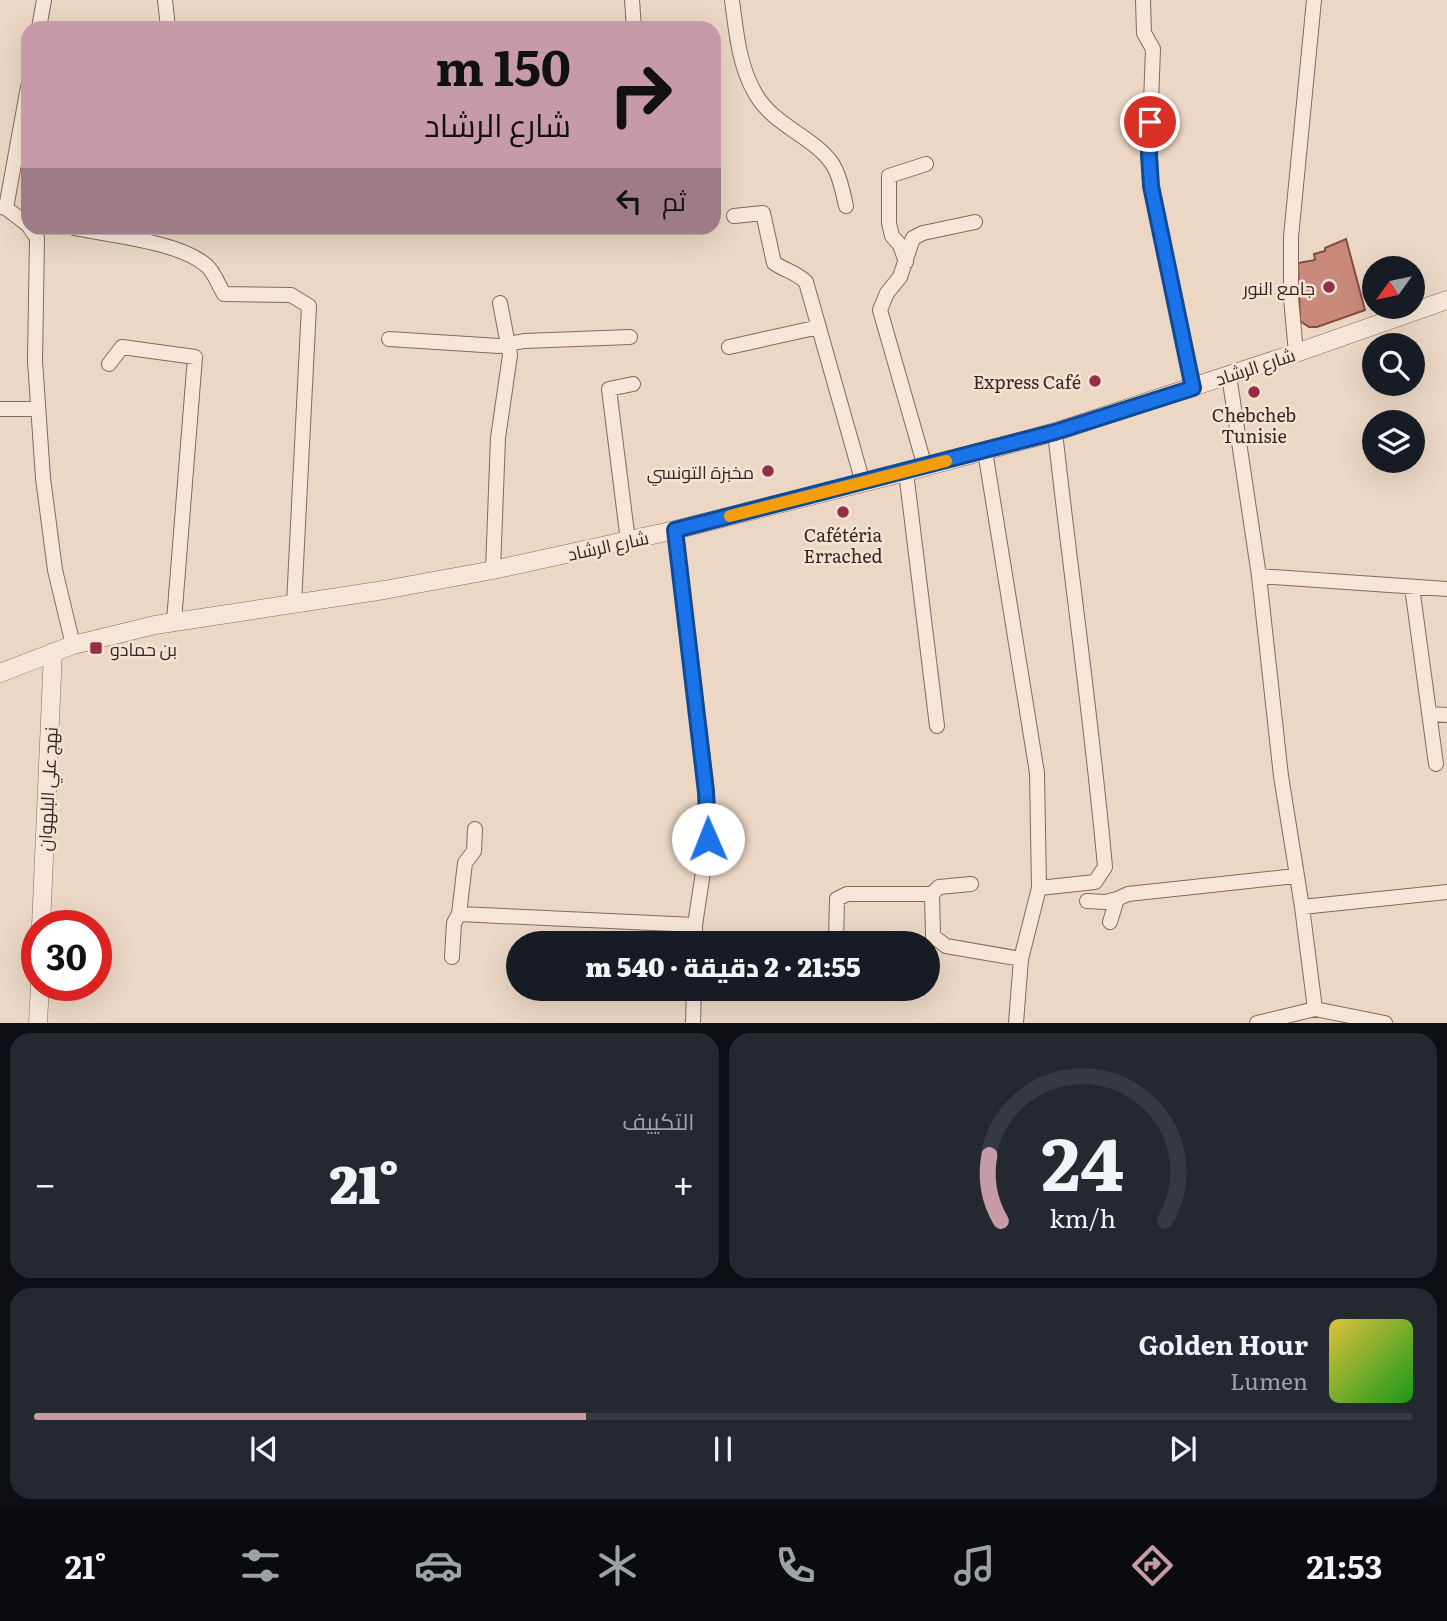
<!DOCTYPE html>
<html lang="ar">
<head>
<meta charset="utf-8">
<style>
  body { margin:0; font-family:Literata,Cairo,serif; background:#242831; color:#f1f3f6; direction:rtl; height:100vh; display:flex; flex-direction:column; font-size:26px; white-space:nowrap }
  * { box-sizing:border-box; margin:0 }
  p { font-size:23px; color:#9ea1a6 }
  .icon { flex:none; width:38px; height:38px; fill:none; stroke:currentColor; stroke-width:2; stroke-linecap:round; stroke-linejoin:round }
  .map { position:relative; height:1023px; overflow:hidden; direction:ltr }
  .drawer { display:flex; flex-direction:column; gap:10px; padding:10px; background:#0d0f14; flex:1 }
  .drawer>* { flex:none }
  .hud { position:absolute; left:21px; top:21px; width:700px; height:214px; border-radius:21px; box-shadow:0 7px 28px #0002; direction:rtl; background:#c69ba7; color:#111; overflow:hidden }
  .needle { width:46px; rotate:237deg }
  .tools { position:absolute; left:1362px; top:256px; display:grid; gap:14px }
  .tools a { display:grid; place-items:center; width:63px; height:63px; border-radius:50%; background:#171b24; box-shadow:0 7px 28px #0002; font-size:35px }
  .speed { position:absolute; left:21px; top:910px; display:flex; gap:14px; font-size:35px; font-weight:700; text-align:center }
  .speed>* { display:grid; place-content:center; width:91px; height:91px; border-radius:50%; background:#171b24; box-shadow:0 7px 28px #0002; line-height:1 }
  .speed .limit { border:10px solid #d22; background:#fff; color:#111 }
  .pin { position:absolute; display:grid; place-items:center; width:60px; height:60px; color:#fff; margin:-30px; border:4px solid #fff; border-radius:50%; box-shadow:0 2px 7px #0007 }
  .me { position:absolute; width:77px; margin:-38px; rotate:359deg; stroke-linejoin:round; filter:drop-shadow(0 0 5px #0008) }
  .turn { display:flex; align-items:center; gap:24px; height:147px; padding:0 35px; font-size:32px }
  .turn .icon { width:91px; height:91px; stroke-width:2.5 }
  .turn b { display:block; font-size:49px; line-height:60px }
  .then { display:flex; align-items:center; height:66px; padding:0 35px; background:#0003; gap:14px; font-size:26px }
  .big { font-size:52px; font-weight:800; line-height:1.1 }
  .drawer .widget { flex:1; display:flex; flex-direction:column; justify-content:center; gap:10px; min-width:0; padding:0 24px; border-radius:21px; background:#242831 }
  .drawer .dial { align-items:center; gap:0 }
  .dial svg { height:182px; overflow:visible; fill:none; stroke:#363941; stroke-width:7; stroke-linecap:round; text-anchor:middle }
  .dial text { fill:#f1f3f6; stroke:none }
  .song { display:flex; align-items:center; gap:21px }
  .cover { width:84px; height:84px; border-radius:10px; background:linear-gradient(135deg,hsl(50 70% 55%),hsl(120 70% 35%)) }
  .played { height:7px; border-radius:4px; background:linear-gradient(90deg,#c69ba7 40%,#363941 40%) }
  .keys { display:flex; justify-content:space-around; direction:ltr }
  .heat { display:flex; justify-content:space-between; align-items:center; font-size:38px; direction:ltr }
  .drawer .tiles { flex:1; display:grid; gap:10px; grid-template-columns:1fr 1fr }
  .widget:last-child { grid-column:span 2 }
  .trip { position:absolute; left:506px; top:931px; width:434px; height:70px; border-radius:35px; background:#171b24; box-shadow:0 7px 28px #0002; font-weight:800; line-height:70px; text-align:center; direction:rtl }
  .dock { display:flex; height:112px; justify-content:space-around; align-items:center; background:#090b0e; color:#9ea1a6 }
  .dock .icon { width:49px; height:49px }
  .dock .active { color:#c69ba7 }
  .dock b { font-size:32px; color:#f1f3f6 }
  .map>svg:first-child { display:block }
  .building { fill:#c98a7c; stroke:#844d43; stroke-width:2 }
  .lines { fill:none; stroke-linecap:round; stroke-linejoin:round }
  .minor-casing { stroke:#86685c; stroke-width:16 }
  .tertiary-casing { stroke:#86685c; stroke-width:19 }
  .minor { stroke:#f7e6d8; stroke-width:14 }
  .tertiary { stroke:#f7e6d8; stroke-width:18 }
  .route-casing { stroke:#114b97; stroke-width:18 }
  .route { stroke:#1a73e8; stroke-width:12 }
  .slow { stroke:#f59e0b; stroke-width:12 }
  .poi-dot { fill:#922f47; stroke:#f4e3d4; stroke-width:2.5 }
  .labels { text-anchor:middle; dominant-baseline:central; stroke-width:5; stroke-linejoin:round; paint-order:stroke }
  .poi-label { font-size:18px; fill:#37251f; stroke:#f4e3d4; text-anchor:end }
  .street-label { font-size:18px; fill:#37251f; stroke:#f4e3d4 }
</style>
</head>
<body>
<div class="map">
<svg width="1447" height="1023" viewBox="0 0 1447 1023">
  <rect width="100%" height="100%" fill="#ecd7c5"/>
  <path class="building" d="M1346,239L1365,310L1317,327H1309L1300,321L1298,263L1315,260L1314,254L1325,251V248Z"/>
  <g class="lines">
    <g class="minor-casing">
      <path id="minor" d="M165,0L168,28
        M632,0L634,28
        M732,0C736,31 739,66 755,93C773,126 814,136 833,165C840,176 843,193 846,206
        M1143,0L1144,33L1153,49L1149,155L1151,186L1193,388
        M39,28L44,0
        M0,207L6,208L28,225
        M6,208L28,87
        M734,216L763,213L774,263C786,271 796,272 806,282L863,483
        M30,228L37,238L35,361L43,478L55,570L73,645
        M74,228C109,235 181,242 207,266C214,272 219,286 224,294L291,295L309,306L294,604
        M906,262L900,245L892,236L889,223V176L926,164
        M389,339L499,346L524,341L630,337
        M729,347L819,327
        M1296,353L1291,298V237L1314,0
        M109,364L122,347L195,357L174,621
        M1229,375L1259,576L1281,776L1302,907L1315,1009L1257,1023
        M0,409H38
        M985,451L1037,773L1039,888
        M925,467L880,310L887,293L900,277L913,238L923,233L975,222
        M906,472L937,726
        M675,530L707,792L708,839L695,925V943
        M628,541L609,389L633,384
        M493,570L498,438L510,355L500,303
        M1259,576L1447,589
        M1412,587L1436,764
        M1429,714L1447,715
        M475,829L474,851L465,863L459,914L695,925
        M932,894L939,887L971,884
        M1087,901L1105,902L1117,899
        M1302,907L1447,892
        M1110,922L1117,899L1128,894L1296,876
        M836,940L837,899L847,894H932L933,936L946,946L1021,959
        M452,957L454,923L459,914
        M1315,1009L1385,1023
        M693,1023L694,989
        M1016,1023L1021,959L1039,888L1095,882L1105,867C1092,722 1071,577 1055,432"/>
    </g>
    <g class="tertiary-casing">
      <path id="tertiary" d="M0,673L73,645L155,625L384,590L493,570L675,530L906,472L1055,432L1296,353L1447,300
        M41,926L53,652
        M38,1023L40,985"/>
    </g>
    <use href="#minor" class="minor"/>
    <use href="#tertiary" class="tertiary"/>
  </g>
  <g class="lines">
    <g class="route-casing">
      <path id="route" d="M708,839L706,792L675,530L1055,432L1193,388L1151,186L1149,155L1150,122"/>
    </g>
    <use href="#route" class="route"/>
    <path class="slow" d="M730,516L946,461"/>
  </g>
  <g class="poi-dot">
    <circle cx="1329" cy="287" r="7"/>
    <circle cx="1095" cy="381" r="7"/>
    <circle cx="1254" cy="392" r="7"/>
    <circle cx="768" cy="471" r="7"/>
    <circle cx="843" cy="512" r="7"/>
    <rect x="89" y="641" width="14" height="14" rx="3.5"/>
  </g>
  <g class="labels">
    <g class="poi-label">
      <text x="1315" y="287">جامع النور</text>
      <text x="1081" y="381">Express Café</text>
      <text x="1254" y="414" text-anchor="middle">Chebcheb<tspan x="1254" dy="21">Tunisie</tspan></text>
      <text x="754" y="471">مخبزة التونسي</text>
      <text x="843" y="534" text-anchor="middle">Cafétéria<tspan x="843" dy="21">Errached</tspan></text>
      <text x="110" y="648" text-anchor="start">بن حمادو</text>
    </g>
    <g class="street-label">
      <text transform="translate(1255 366) rotate(-18)">شارع الرشاد</text>
      <text transform="translate(608 545) rotate(-12)">شارع الرشاد</text>
      <text transform="translate(47 789) rotate(-87)">نهج علي البلهوان</text>
    </g>
  </g>
</svg>
<div class="tools">
<a><svg class="needle" viewBox="-14 -14 28 28"><path d="M0-13l5 13h-10z" fill="#e53935"/><path d="M0 13l5-13h-10z" fill="#9ea1a6"/></svg></a>
<a><svg class="icon" aria-label="search" viewBox="0 0 24 24"><circle cx="10" cy="10" r="6"/><path d="M15 15l6 6"/></svg></a>
<a><svg class="icon" aria-label="layers" viewBox="0 0 24 24"><path d="M12 4l9 5-9 5-9-5zM3 14l9 5 9-5"/></svg></a>
</div>
<div class="speed"><div class="limit">30</div></div>
<div class="pin" style="left:1150px;top:122px;background:#d93025"><svg class="icon" aria-label="arrive" viewBox="0 0 24 24"><path d="M6 21V4h12l-3 4 3 4H6"/></svg></div>
<svg class="me" style="left:708px;top:839px" viewBox="-20 -20 40 40"><circle r="19" fill="#fff"/><path d="M0-13L10 11 0 6-10 11z" fill="#1a73e8"/></svg>
<div class="trip">21:55 · 2 دقيقة · 540 m</div>
<div class="hud">
<div class="turn"><svg class="icon" aria-label="right" viewBox="0 0 24 24"><path d="M7 20v-9h11M14 6l5 5-5 5"/></svg><div><b>150 m</b>شارع الرشاد</div></div>
<div class="then">ثم<svg class="icon" aria-label="left" viewBox="0 0 24 24"><path d="M17 20v-9H6M10 6l-5 5 5 5"/></svg></div>
</div>
</div>
<section class="drawer">
<div class="tiles">
<div class="widget dial"><svg viewBox="0 0 100 80">
<path d="M14 69A42 42 0 1 1 86 69"/>
<path d="M14 69A42 42 0 0 1 9 40" stroke="#c69ba7"/>
<text x="50" y="56" font-size="32" font-weight="700">24</text>
<text x="50" y="72" font-size="11">km/h</text>
</svg></div>
<div class="widget"><p>التكييف</p>
<div class="heat"><a>−</a><b class="big">21°</b><a>+</a></div>
</div>
<div class="widget">
<div class="song"><i class="cover"></i><div><b>Golden Hour</b><p>Lumen</p></div></div>
<div class="played"></div>
<div class="keys"><svg class="icon" aria-label="previous" viewBox="0 0 24 24"><path d="M18 5L8 12l10 7zM5 5v14"/></svg><svg class="icon" aria-label="pause" viewBox="0 0 24 24"><path d="M8 5v14M16 5v14"/></svg><svg class="icon" aria-label="next" viewBox="0 0 24 24"><path d="M6 5l10 7-10 7zM19 5v14"/></svg></div>
</div>
</div>
</section>
<nav class="dock">
<b>21:53</b>
<svg class="icon active" aria-label="directions" viewBox="0 0 24 24"><path d="M12 3l9 9-9 9-9-9zM9 14v-3h6M13 9l2 2-2 2"/></svg>
<svg class="icon" aria-label="music" viewBox="0 0 24 24"><path d="M9 18V5l10-2v13"/><circle cx="6" cy="18" r="3"/><circle cx="16" cy="16" r="3"/></svg>
<svg class="icon" aria-label="phone" viewBox="0 0 24 24"><path d="M5 4h4l2 5-3 2q2 4 5 5l2-3 5 2v4C11 20 4 13 5 4z"/></svg>
<svg class="icon" aria-label="climate" viewBox="0 0 24 24"><path d="M12 3v18M4 7l16 10M4 17L20 7"/></svg>
<svg class="icon" aria-label="car" viewBox="0 0 24 24"><path d="M5 17H2v-5l4-1 3-4h7l3 4 3 1v5h-3M9 17h6M6 11h13"/><circle cx="7" cy="17" r="2"/><circle cx="17" cy="17" r="2"/></svg>
<svg class="icon" aria-label="filters" viewBox="0 0 24 24"><path d="M4 7h16M4 17h16"/><circle cx="9" cy="7" r="2"/><circle cx="15" cy="17" r="2"/></svg>
<b>21°</b>
</nav>
</body>
</html>
